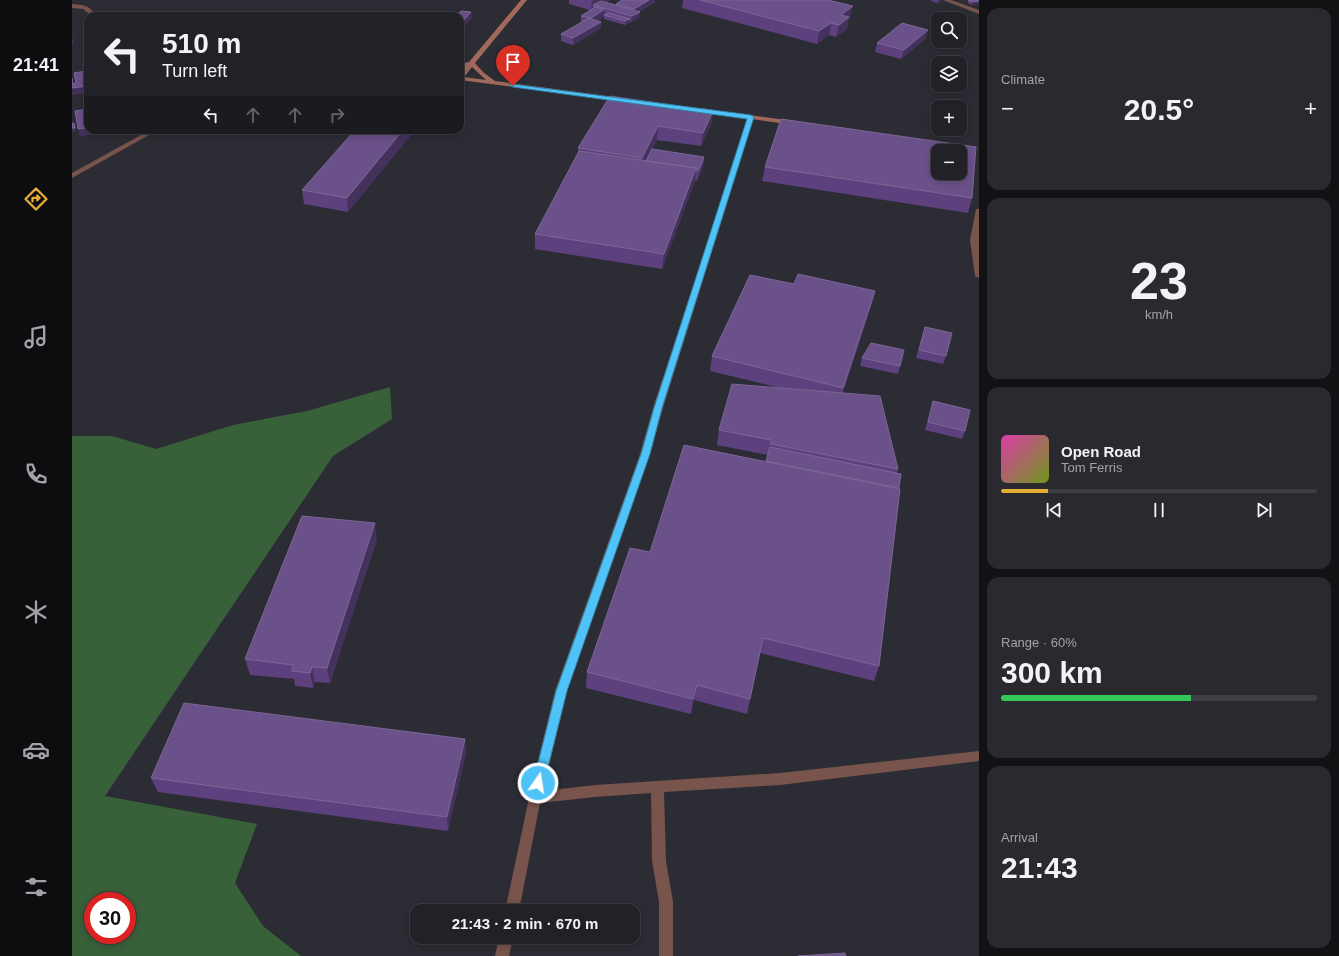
<!DOCTYPE html>
<html lang="en">
<head>
<meta charset="utf-8">
<style>
  body { margin:0; font-family:Helvetica,sans-serif; background:#29292f; color:#f1f3f6; height:100vh; display:flex; flex-direction:column; font-size:15px; white-space:nowrap }
  * { box-sizing:border-box; margin:0 }
  p { font-size:13px; color:#a2a3a7 }
  .icon { flex:none; width:22px; height:22px; fill:none; stroke:currentColor; stroke-width:2; stroke-linecap:round; stroke-linejoin:round }
  .map { position:relative; flex:1; overflow:hidden }
  .drawer { display:flex; flex-direction:column; gap:8px; padding:8px; background:#121215; width:360px }
  .drawer>* { flex:none }
  .guide { position:absolute; left:12px; top:12px; width:380px; height:122px; border-radius:12px; box-shadow:0 2px 10px #0003,0 0 0 1px #3e3e44; background:#212127; color:#f1f3f6; overflow:hidden }
  .tools { position:absolute; left:859px; top:12px; display:grid; gap:8px }
  .tools a { display:grid; place-items:center; width:36px; height:36px; border-radius:8px; background:#212127; box-shadow:0 2px 10px #0003,0 0 0 1px #3e3e44; font-size:20px }
  .speed { position:absolute; left:12px; top:892px; display:flex; gap:8px; font-size:20px; font-weight:700; text-align:center }
  .speed>* { display:grid; place-content:center; width:52px; height:52px; border-radius:50%; background:#212127; box-shadow:0 2px 10px #0003,0 0 0 1px #3e3e44; line-height:1 }
  .speed .limit { border:6px solid #d22; background:#fff; color:#111 }
  .pin { position:absolute; display:grid; place-items:center; width:34px; height:34px; color:#fff; margin:-41px -17px; border-radius:50% 50% 50% 0; rotate:-45deg; box-shadow:0 0 4px #0007 }
  .pin .icon { rotate:45deg }
  .me { position:absolute; width:44px; margin:-22px; rotate:13deg; stroke-linejoin:round; filter:drop-shadow(0 0 3px #0008) }
  .turn { display:flex; align-items:center; gap:14px; height:84px; padding:0 12px; font-size:18px }
  .turn .icon { width:52px; height:52px; stroke-width:2.5 }
  .turn b { display:block; font-size:28px; line-height:34px }
  .lanes { display:flex; align-items:center; height:38px; padding:0 12px; background:#0003; justify-content:center; gap:20px; direction:ltr }
  .lanes .off { opacity:.35 }
  .big { font-size:30px; font-weight:700; line-height:1.1 }
  .drawer .widget { flex:1; display:flex; flex-direction:column; justify-content:center; gap:6px; min-width:0; padding:0 14px; border-radius:12px; background:#29292f }
  .drawer .dial { align-items:center; gap:0 }
  .dial b { font-size:52px; line-height:1 }
  .song { display:flex; align-items:center; gap:12px }
  .cover { width:48px; height:48px; border-radius:6px; background:linear-gradient(135deg,hsl(320 70% 55%),hsl(80 70% 35%)) }
  .played { height:4px; border-radius:2px; background:linear-gradient(90deg,#e5ad35 15%,#3e3e44 15%) }
  .keys { display:flex; justify-content:space-around; direction:ltr }
  .heat { display:flex; justify-content:space-between; align-items:center; font-size:22px; direction:ltr }
  .charge { height:6px; border-radius:3px; background:linear-gradient(90deg,#34c759 60%,#3e3e44 0) }
  .trip { position:absolute; left:338px; top:904px; width:230px; height:40px; border-radius:12px; background:#212127; box-shadow:0 2px 10px #0003,0 0 0 1px #3e3e44; font-weight:700; line-height:40px; text-align:center }
  main { display:flex; flex:1; min-height:0 }
  .menu { display:flex; flex-direction:column; width:72px; justify-content:space-around; align-items:center; background:#0d0d10; color:#a2a3a7 }
  .menu .icon { width:28px; height:28px }
  .menu .current { color:#e5ad35 }
  .menu b { font-size:18px; color:#f1f3f6 }
  .map>svg:first-child { display:block }
  .green { fill:#386139; fill-rule:evenodd }
  .lines { fill:none; stroke-linecap:round; stroke-linejoin:round }
  .street { fill:#78544c; fill-rule:evenodd }
  .secondary { fill:#a1695c; fill-rule:evenodd }
  .wall { fill:#5d417e }
  .shaded-wall { fill:#44315c }
  .building { fill:#6b5189; stroke:#7c6696; fill-rule:evenodd }
  .route { fill:#4fc3f7; stroke:#337fa1 }
</style>
</head>
<body>
<main>
<nav class="menu">
<b>21:41</b>
<svg class="icon current" aria-label="directions" viewBox="0 0 24 24"><path d="M12 3l9 9-9 9-9-9zM9 14v-3h6M13 9l2 2-2 2"/></svg>
<svg class="icon" aria-label="music" viewBox="0 0 24 24"><path d="M9 18V5l10-2v13"/><circle cx="6" cy="18" r="3"/><circle cx="16" cy="16" r="3"/></svg>
<svg class="icon" aria-label="phone" viewBox="0 0 24 24"><path d="M5 4h4l2 5-3 2q2 4 5 5l2-3 5 2v4C11 20 4 13 5 4z"/></svg>
<svg class="icon" aria-label="climate" viewBox="0 0 24 24"><path d="M12 3v18M4 7l16 10M4 17L20 7"/></svg>
<svg class="icon" aria-label="car" viewBox="0 0 24 24"><path d="M5 17H2v-5l4-1 3-4h7l3 4 3 1v5h-3M9 17h6M6 11h13"/><circle cx="7" cy="17" r="2"/><circle cx="17" cy="17" r="2"/></svg>
<svg class="icon" aria-label="filters" viewBox="0 0 24 24"><path d="M4 7h16M4 17h16"/><circle cx="9" cy="7" r="2"/><circle cx="15" cy="17" r="2"/></svg>
</nav>
<div class="map">
<svg width="907" height="956" viewBox="0 0 907 956">
  <rect width="100%" height="100%" fill="#2c2c34"/>
  <path class="green" d="M318,387L320,419L261,456L33,796L185,824L163,883L191,926L229,956H0V436H40L84,449L161,425L235,411ZM21,901H55V935H21Z"/>
  <g class="lines">
    <path class="street" d="M871,0H879L907,10V14Z
      M0,4C9,5 20,5 23,16H17L16,13L11,9L0,8Z
      M677,116L682,117L591,408L578,454L495,691L471,791L523,785L708,773L907,751V761L708,785L592,792L594,861L601,902V956H587V902L580,861L579,793L523,797L468,803L447,911H433L457,798L483,691L568,454L581,408Z
      M78,130H86L0,178V173Z
      M904,209H907V278L903,276L898,240Z
      M427,937H441L437,956H423Z"/>
    <path class="secondary" d="M449,0H455L403,63L412,73L423,81L549,98L551,99V101L388,80V73L393,67L388,68V64L397,62ZM400,67L414,80L392,77Z
      M628,108L721,121L724,123L721,125L626,111V109Z"/>
  </g>
  <path class="wall" d="M497,0H538L534,2L544,5V4L550,0H583V2L567,12V18L559,22H558L553,25L532,19V16L525,21L529,28L501,45L489,41V34L510,22H509V16L518,10L497,4Z
    M611,0H756L778,19L776,20L775,29L764,37L757,35L745,44L610,8Z
    M859,0H869V1L865,3L859,1Z
    M896,0L907,1L906,4L899,5L896,3Z
    M856,30L853,39L829,59L803,52L805,43Z
    M641,111L639,124L629,146L585,140L580,149L632,157L631,167L625,181H623L590,269L463,249V234L506,154V148Z
    M283,130H343L276,212L232,204L230,190Z
    M693,167L900,198L896,213L690,181Z
    M722,284L803,291L799,306L771,393L826,469L825,473L807,666L802,681L688,653L675,714L622,700L619,714L514,688L515,672L578,552L694,461L696,455L645,445L647,430L704,387L638,371L640,356Z
    M853,327L874,356L871,364L844,358Z
    M832,350L826,374L788,366L790,358Z
    M861,401L893,431L890,439L853,430Z
    M305,539L258,683L243,682L241,688L223,686L222,679L178,675L173,659Z
    M393,739L394,753L376,831L86,792L79,778Z"/>
  <path class="shaded-wall" d="M522,0H538L527,6L521,5V9L519,10L520,1Z
    M577,0H583V2L566,12H568L567,18L559,22L560,16L562,15V9Z
    M866,0H869V1L865,3Z
    M907,1L906,4L899,5L900,2Z
    M781,6L778,19L776,20L775,29L764,37L769,15Z
    M533,9V15L519,25V18Z
    M399,12L400,18L388,32V25Z
    M558,19V22L553,25V21Z
    M529,22V28L501,45V38Z
    M759,23L757,35L745,44L747,31Z
    M856,30L853,39L829,59L832,50Z
    M0,37L2,44L0,45Z
    M0,78L2,85L16,86V93L0,95L1,84Z
    M641,111L639,124L629,146L631,133Z
    M2,123L4,131L0,132V128Z
    M586,126L585,140L568,172L570,158Z
    M16,128V130H25L26,134L8,136L6,129Z
    M331,130H343L276,212L275,198Z
    M632,157L631,167L625,181L627,170Z
    M624,168L623,182L590,269L592,254Z
    M803,291L799,306L768,403L771,388Z
    M303,523L305,539L258,683L255,668Z
    M240,667L243,682L241,688L238,673Z
    M625,685L622,700L619,714L621,699Z
    M393,739L394,753L376,831L375,817Z"/>
  <path class="building" d="M550,0H577L562,9L544,4Z
    M628,0H756L781,6L769,15L777,17L767,25L759,23L747,31Z
    M896,0H905L907,1L900,2Z
    M529,1L568,12L560,16L521,5Z
    M523,7L533,9L519,18L509,16Z
    M389,11L399,12L388,25V16H384Z
    M537,13L558,19L553,21L532,15Z
    M517,18L529,22L501,38L489,34Z
    M830,23L856,30L832,50L805,43Z
    M14,71L16,80V86L0,88V78L1,84L4,83L2,73Z
    M538,96L641,111L631,133L586,126L570,158L506,148Z
    M16,109V128L6,129L3,111Z
    M709,119L904,147L900,198L693,167ZM866,151H888V173H866Z
    M0,123H2L3,128H0Z
    M283,130H331L275,198L230,190Z
    M580,149L632,157L627,170H624V168L574,161Z
    M507,151L624,168L592,254L463,234Z
    M726,274L803,291L771,388L640,356L678,275L722,284Z
    M853,327L880,333L874,356L847,350Z
    M799,343L832,350L828,366L790,358Z
    M660,384L808,396L826,469L699,444V440L647,430Z
    M861,401L898,410L893,431L856,422Z
    M612,445L828,489L807,666L691,638L678,699L625,685L621,699L515,672L558,548L578,552Z
    M698,447L829,474L827,488L694,461Z
    M230,516L303,523L255,668L240,667L238,673L220,671L221,665L173,659Z
    M112,703L393,739L375,817L79,778Z
    M773,953L774,956H726Z"/>
  <path class="route" d="M439,84L679,115L682,117L590,408L578,454L495,691L471,787L466,788L462,787L461,783L484,691L569,454L582,408L675,119L441,87L438,86Z"/>
</svg>
<div class="tools">
<a><svg class="icon" aria-label="search" viewBox="0 0 24 24"><circle cx="10" cy="10" r="6"/><path d="M15 15l6 6"/></svg></a>
<a><svg class="icon" aria-label="layers" viewBox="0 0 24 24"><path d="M12 4l9 5-9 5-9-5zM3 14l9 5 9-5"/></svg></a>
<a>+</a>
<a>−</a>
</div>
<div class="speed"><div class="limit">30</div></div>
<div class="pin" style="left:441px;top:86px;background:#d93025"><svg class="icon" aria-label="arrive" viewBox="0 0 24 24"><path d="M6 21V4h12l-3 4 3 4H6"/></svg></div>
<svg class="me" style="left:466px;top:783px" viewBox="-20 -20 40 40"><circle r="17" fill="#4fc3f7" stroke="#fff" stroke-width="3"/><path d="M0-11L8 9 0 5-8 9z" fill="#fff"/></svg>
<div class="trip">21:43 · 2 min · 670 m</div>
<div class="guide">
<div class="turn"><svg class="icon" aria-label="left" viewBox="0 0 24 24"><path d="M17 20v-9H6M10 6l-5 5 5 5"/></svg><div><b>510 m</b>Turn left</div></div>
<div class="lanes"><svg class="icon" aria-label="left" viewBox="0 0 24 24"><path d="M17 20v-9H6M10 6l-5 5 5 5"/></svg><svg class="icon off" aria-label="ahead" viewBox="0 0 24 24"><path d="M12 20V5M6 11l6-6 6 6"/></svg><svg class="icon off" aria-label="ahead" viewBox="0 0 24 24"><path d="M12 20V5M6 11l6-6 6 6"/></svg><svg class="icon off" aria-label="right" viewBox="0 0 24 24"><path d="M7 20v-9h11M14 6l5 5-5 5"/></svg></div>
</div>
</div>
<section class="drawer">
<div class="widget"><p>Climate</p>
<div class="heat"><a>−</a><b class="big">20.5°</b><a>+</a></div>
</div>
<div class="widget dial"><b>23</b><p>km/h</p></div>
<div class="widget">
<div class="song"><i class="cover"></i><div><b>Open Road</b><p>Tom Ferris</p></div></div>
<div class="played"></div>
<div class="keys"><svg class="icon" aria-label="previous" viewBox="0 0 24 24"><path d="M18 5L8 12l10 7zM5 5v14"/></svg><svg class="icon" aria-label="pause" viewBox="0 0 24 24"><path d="M8 5v14M16 5v14"/></svg><svg class="icon" aria-label="next" viewBox="0 0 24 24"><path d="M6 5l10 7-10 7zM19 5v14"/></svg></div>
</div>
<div class="widget"><p>Range · 60%</p><b class="big">300 km</b><div class="charge"></div></div>
<div class="widget"><p>Arrival</p><b class="big">21:43</b></div>
</section>
</main>
</body>
</html>
